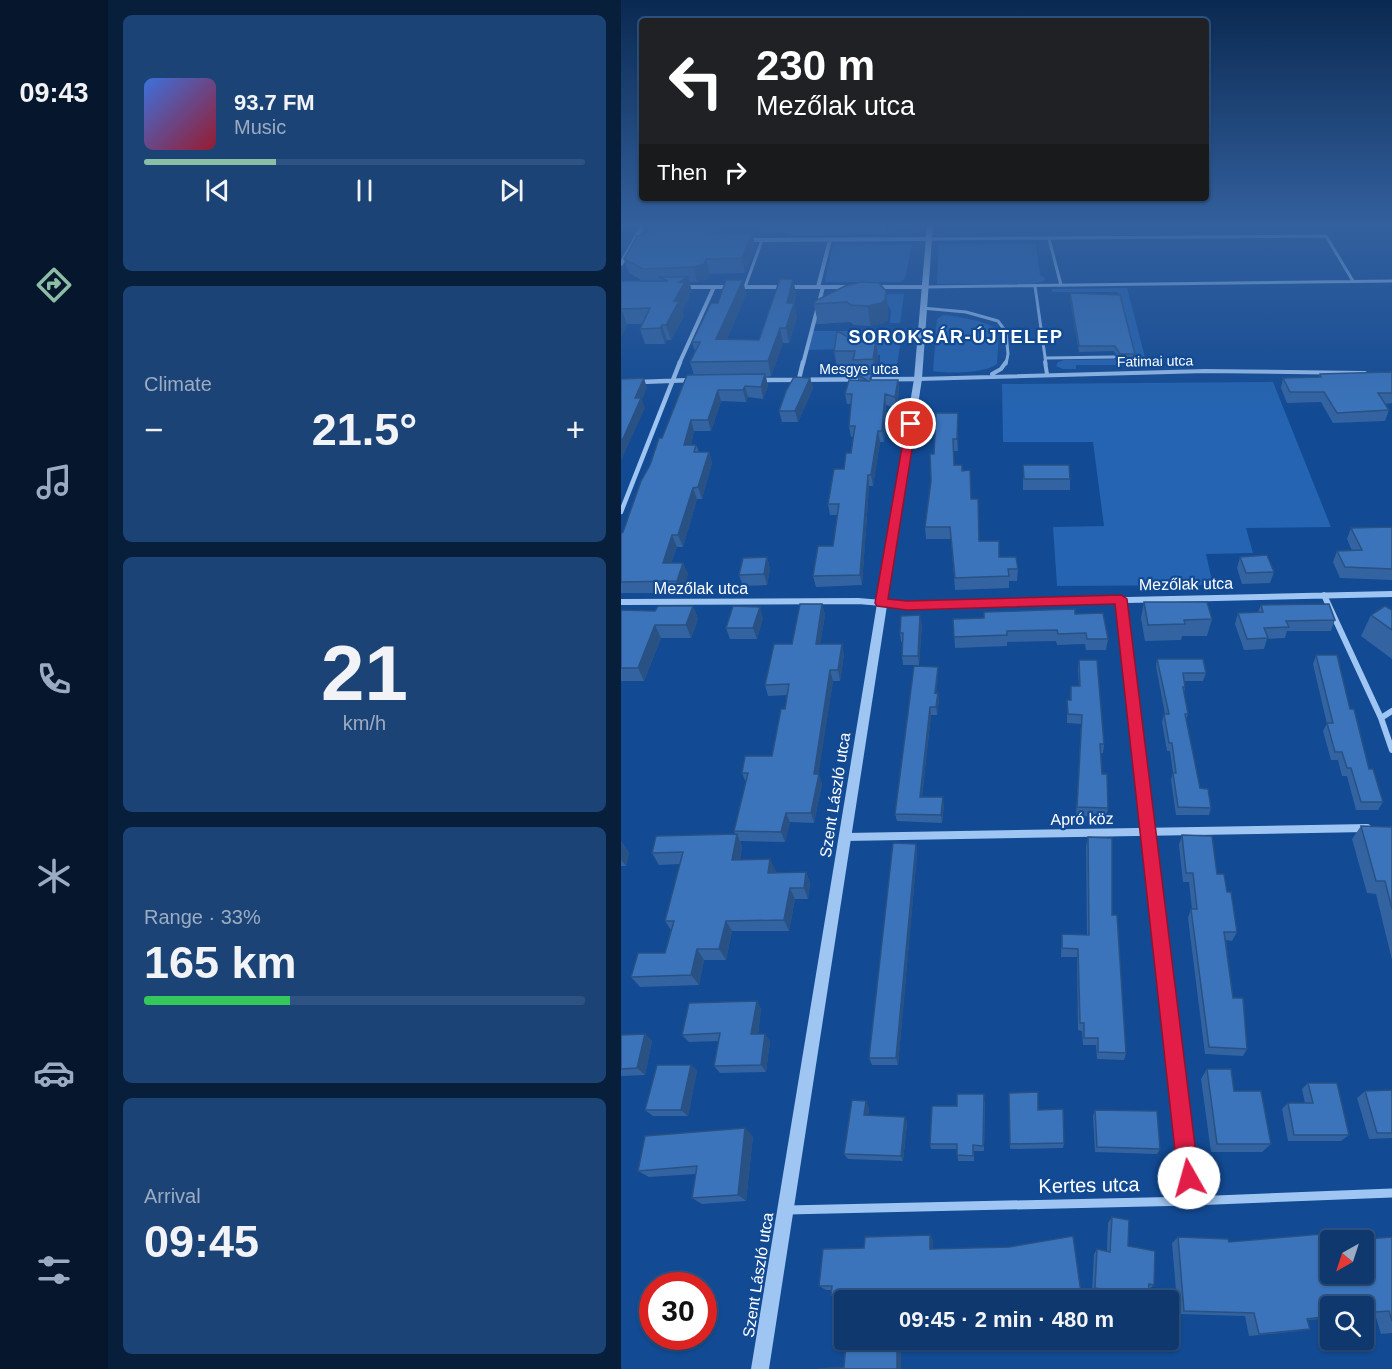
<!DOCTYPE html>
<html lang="en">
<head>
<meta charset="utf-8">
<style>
  body { margin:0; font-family:Helvetica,sans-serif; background:#1c4376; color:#f1f3f6; height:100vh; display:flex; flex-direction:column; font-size:22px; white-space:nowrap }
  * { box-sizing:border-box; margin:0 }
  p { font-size:20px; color:#9bacc2 }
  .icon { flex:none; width:33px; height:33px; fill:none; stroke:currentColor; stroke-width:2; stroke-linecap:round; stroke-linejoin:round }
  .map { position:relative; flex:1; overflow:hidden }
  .side { display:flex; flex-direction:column; gap:15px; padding:15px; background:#081f3c; width:513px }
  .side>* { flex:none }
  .guide { position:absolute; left:18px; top:18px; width:570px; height:183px; border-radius:6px; box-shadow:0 2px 4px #0004,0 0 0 2px #2e5281; background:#202124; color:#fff; overflow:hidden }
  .needle { width:39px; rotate:219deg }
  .buttons { position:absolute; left:699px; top:1230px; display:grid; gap:12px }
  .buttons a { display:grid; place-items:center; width:54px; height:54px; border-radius:6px; background:#0e386e; box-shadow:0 2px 4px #0004,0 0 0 2px #2e5281; font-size:30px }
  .speed { position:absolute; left:18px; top:1272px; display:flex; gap:12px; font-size:30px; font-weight:700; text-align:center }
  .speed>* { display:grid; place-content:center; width:78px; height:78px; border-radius:50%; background:#0e386e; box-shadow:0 2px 4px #0004,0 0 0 2px #2e5281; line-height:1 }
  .speed .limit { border:9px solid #d22; background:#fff; color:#111 }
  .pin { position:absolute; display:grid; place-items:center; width:51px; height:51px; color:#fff; margin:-26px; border:3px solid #fff; border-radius:50%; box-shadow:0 2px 6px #0007 }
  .me { position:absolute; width:66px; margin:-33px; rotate:353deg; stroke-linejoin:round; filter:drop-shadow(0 0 4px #0008) }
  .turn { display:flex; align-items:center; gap:21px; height:126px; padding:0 18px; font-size:27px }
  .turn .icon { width:78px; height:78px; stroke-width:2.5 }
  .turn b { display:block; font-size:42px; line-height:51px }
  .then { display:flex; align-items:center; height:57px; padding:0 18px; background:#0003; gap:12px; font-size:22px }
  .big { font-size:45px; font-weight:800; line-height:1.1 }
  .side .widget { flex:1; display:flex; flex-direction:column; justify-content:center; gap:9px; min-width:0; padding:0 21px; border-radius:9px; background:#1c4376 }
  .side .dial { align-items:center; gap:0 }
  .dial b { font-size:78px; line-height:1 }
  .song { display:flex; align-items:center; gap:18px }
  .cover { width:72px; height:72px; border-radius:9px; background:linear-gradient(135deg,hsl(220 70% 55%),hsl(350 70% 35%)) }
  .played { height:6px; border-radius:3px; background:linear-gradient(90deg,#8abfa5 30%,#2e5281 30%) }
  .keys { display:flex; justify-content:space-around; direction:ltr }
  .heat { display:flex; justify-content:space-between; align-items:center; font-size:33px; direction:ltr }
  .charge { height:9px; border-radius:4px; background:linear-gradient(90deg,#34c759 33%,#2e5281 0) }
  .trip { position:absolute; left:213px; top:1290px; width:345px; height:60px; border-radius:6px; background:#0e386e; box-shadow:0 2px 4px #0004,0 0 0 2px #2e5281; font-weight:800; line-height:60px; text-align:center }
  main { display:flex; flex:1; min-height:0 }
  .dock { display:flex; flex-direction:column; width:108px; justify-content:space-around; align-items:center; background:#06162c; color:#9bacc2 }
  .dock .icon { width:42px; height:42px }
  .dock .on { color:#8abfa5 }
  .dock b { font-size:27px; color:#f1f3f6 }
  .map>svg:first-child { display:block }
  .green { fill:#2464b2 }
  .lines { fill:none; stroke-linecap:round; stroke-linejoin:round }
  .service-far1 { stroke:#9fc5f2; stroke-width:3 }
  .service { stroke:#9fc5f2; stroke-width:4 }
  .minor-far4 { stroke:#9fc5f2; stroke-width:4 }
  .minor-far3 { stroke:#9fc5f2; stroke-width:4.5 }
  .minor-far2 { stroke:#9fc5f2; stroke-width:6 }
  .minor-far1 { stroke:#9fc5f2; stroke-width:8 }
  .minor { stroke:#9fc5f2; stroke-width:9 }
  .tertiary { fill:#9fc5f2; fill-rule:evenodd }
  .wall { fill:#3364a1 }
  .shaded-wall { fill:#295183 }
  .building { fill:#3b74bb; stroke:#295183; stroke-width:1.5 }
  .route { fill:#e11d48; stroke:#92132f; stroke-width:1.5 }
  .labels { text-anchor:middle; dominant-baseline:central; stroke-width:4.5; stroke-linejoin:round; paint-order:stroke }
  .far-street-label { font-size:14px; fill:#fff; stroke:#124a93 }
  .street-label { font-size:16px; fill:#fff; stroke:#124a93 }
  .far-district-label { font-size:18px; font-weight:bold; letter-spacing:1.5px; fill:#fff; stroke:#124a93 }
  .near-street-label { font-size:20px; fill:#fff; stroke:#124a93 }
</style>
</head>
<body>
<main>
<nav class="dock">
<b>09:43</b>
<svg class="icon on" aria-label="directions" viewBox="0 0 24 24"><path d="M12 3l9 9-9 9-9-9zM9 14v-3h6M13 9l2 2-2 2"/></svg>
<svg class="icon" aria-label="music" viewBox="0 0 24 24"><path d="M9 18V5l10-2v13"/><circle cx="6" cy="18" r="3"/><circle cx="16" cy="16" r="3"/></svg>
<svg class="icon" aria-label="phone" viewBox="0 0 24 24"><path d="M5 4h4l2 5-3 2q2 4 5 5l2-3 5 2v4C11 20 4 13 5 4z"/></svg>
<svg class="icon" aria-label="climate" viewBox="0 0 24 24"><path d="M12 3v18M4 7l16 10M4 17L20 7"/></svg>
<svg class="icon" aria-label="car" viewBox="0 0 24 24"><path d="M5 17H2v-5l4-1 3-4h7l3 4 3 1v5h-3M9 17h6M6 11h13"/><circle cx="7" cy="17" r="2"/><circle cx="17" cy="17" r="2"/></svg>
<svg class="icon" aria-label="filters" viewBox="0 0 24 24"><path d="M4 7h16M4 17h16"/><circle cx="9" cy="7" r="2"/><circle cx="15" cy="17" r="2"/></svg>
</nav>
<section class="side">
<div class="widget">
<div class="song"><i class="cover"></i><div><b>93.7 FM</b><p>Music</p></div></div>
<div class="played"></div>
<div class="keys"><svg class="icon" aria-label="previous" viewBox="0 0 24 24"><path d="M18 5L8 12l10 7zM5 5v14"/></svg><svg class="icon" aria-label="pause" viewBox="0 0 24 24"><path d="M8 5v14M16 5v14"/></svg><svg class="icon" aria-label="next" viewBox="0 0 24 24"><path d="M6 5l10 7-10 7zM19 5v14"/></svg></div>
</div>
<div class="widget"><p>Climate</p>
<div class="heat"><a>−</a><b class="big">21.5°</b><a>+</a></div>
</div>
<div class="widget dial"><b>21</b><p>km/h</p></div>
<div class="widget"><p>Range · 33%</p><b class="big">165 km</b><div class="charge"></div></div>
<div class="widget"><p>Arrival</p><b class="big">09:45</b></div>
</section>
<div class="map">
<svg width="771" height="1369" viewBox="0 0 771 1369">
  <rect width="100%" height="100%" fill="#124a93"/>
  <path class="green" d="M291,244L284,279L279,282H204L212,245Z
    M318,244H415L419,275L424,278L423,281L412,284H316Z
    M506,288L526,365H455V369H442L435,366L437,362L443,360L513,359L497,292H431V289Z
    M283,294L279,323H269L270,310L265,303L203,324H194L201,295Z
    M322,315C333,316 373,322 376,331C379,339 376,355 376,364C366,373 326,374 312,371L316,319Z
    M192,331H259L265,336L281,335L276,364H259V355L237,354L220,349L187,350Z
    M652,382L710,527L625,528L632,553L585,554L592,585L436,586L432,527L483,526L472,442H382L381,384Z"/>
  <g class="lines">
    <path class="service-far1" d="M308,239L705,236L732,281
      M428,239L440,285
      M414,286L425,364
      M124,287L141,240
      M303,287L771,281
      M301,308L345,312L377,321L385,332L387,354L385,364
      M424,358L493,357"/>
    <path class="service" d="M424,362L426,374
      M371,374L380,369L385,362
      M297,379L584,371L744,373"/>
    <path class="minor-far4" d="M126,240L308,239
      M0,264L22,225
      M64,287H230
      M197,287L209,240
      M256,287H303
      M58,364L93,287
      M182,364L202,287"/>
    <path class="minor-far3" d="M178,379L182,362
      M139,380L297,379
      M19,382L71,380
      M0,512L59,362"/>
    <path class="minor-far2" d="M703,595L760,718L771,750
      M500,599L518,755
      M0,602L237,601L286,605L771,594
      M760,718L771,711"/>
    <path class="minor-far1" d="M518,754L550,1028
      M224,837L746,828"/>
    <path class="minor" d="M550,1027L570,1201
      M166,1210L570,1201L771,1193"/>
    <path class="tertiary" d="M306,225H312L301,379L148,1369H130L293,379Z"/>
  </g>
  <path class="wall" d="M31,225H105L101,233H131L134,248L124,273L89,274L87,279L76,282H68L71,292L68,294L69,297L61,311L63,316L50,340H46L44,344H24L19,329L21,324H6L0,337V281H22L8,273L3,259L33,230Z
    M137,225H295L294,231H273L265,234L167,235L161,232H139Z
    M172,279L175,294L173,303L176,318L168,343H162L150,376L145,377L147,386L142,399L127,397L125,402L100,401L90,431H73L70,445H75L78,452H88L91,463L81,499H76L62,547H56L50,563H62L67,574L61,593H0V534L2,532L41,438L73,375L69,362L74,351L71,342L97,303L122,280L125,295L106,339L138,340Z
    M265,291L267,311V320L263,323L249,326L233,325L229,322L197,324L193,304Z
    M449,293L514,354L513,359H498L493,351L458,352L449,299Z
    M255,340L257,356L254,375H251V380H277L278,391L275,408L265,405L263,442H259L252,486H248L241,585L195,587L192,576L212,546L216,515H209L207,504L230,453L232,436L230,437L228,426L230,404H226L224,394L237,380L236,375H234L233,367H216L213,351L236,342Z
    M771,372V403L764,404L768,410L764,421L712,423L700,402L666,403L660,388L662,378L698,377L699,374Z
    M189,378L192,388L177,422H161L158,411Z
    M337,424V451H333V465L341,471L350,499L358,541L378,557L397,569L396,581H388V588L334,590L330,539H305L304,527Z
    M402,465L449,479V490H402Z
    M771,527V580L719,578L712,562L716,551H731L726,539L730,528Z
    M146,557L149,569L146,585L122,586L118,575Z
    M619,557L653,572L649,583L621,584L616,568Z
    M523,602L591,619L586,636H561L560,640L524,641L520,618Z
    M201,604L204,615L199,644L223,654L219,681H212L197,774L201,784L193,823L169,822L164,842L119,841L121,846L119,860L155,871L154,873L185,872L189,883L187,899H174L168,931H111L105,960H83L78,985L19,987L10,977L44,953L50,930L44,921L59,864L38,865L31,853L114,834L113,831L125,783L121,773L151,756L164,709L166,695L147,696L144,685L171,644Z
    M640,605L714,620L710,631H666L664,638L646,639L643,649L623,650L614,624L617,613L637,612Z
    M72,606L77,619L70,638H40L23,681H0V610L34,611Z
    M771,610V659L740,636L750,615Z
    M454,614L487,639L485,650H465L464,644L436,645L435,641L386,642V646L334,648L332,619Z
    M142,618L136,639H109L105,628Z
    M301,624L298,665H282L281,656V642H280L279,633Z
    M695,655L729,709L748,769L762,802L757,810H735L726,776H721L717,760H710L702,731L706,724L692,664Z
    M536,659L585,673L582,681H563L564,687L563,693L567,714L565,720L579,788L590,808L588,815H555L550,780L552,773L549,751H546L541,722L543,714H544L535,666Z
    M458,660L483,744L482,753H480L481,774L487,808L485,817L455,816L460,724L446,723V700H449L450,686H458L457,669Z
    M317,675L315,693L318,700L316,715H310L301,797L323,805L321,823L276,821L274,814Z
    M740,826L771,827V960L755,894L746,893L731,839Z
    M561,835L596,874L606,892L616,932L611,941L605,940L612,998L626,1049L622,1056L584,1054L567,918L570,909H571L568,882H562L558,845Z
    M467,837L491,915L505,1053L503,1060L476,1059L475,1045H462L461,1031L457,1030L456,957H440L441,934L466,935L465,847Z
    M0,841L8,853L5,866H0Z
    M295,844L296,853L277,1065H251L248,1058Z
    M136,1001L140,1009L137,1034H144L149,1041L145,1072L99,1073L93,1066L98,1041L68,1042L61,1035Z
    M24,1034L31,1041L24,1075L0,1076V1035Z
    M70,1065L76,1071L67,1116H32L24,1110Z
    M586,1069L613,1091L650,1144L641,1152H590L580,1079Z
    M687,1083L728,1135L720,1141H667L661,1109L667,1103H684L681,1089Z
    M771,1090V1138L748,1139L736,1098L744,1091Z
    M388,1093L417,1110L443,1143L442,1148L389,1149Z
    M364,1101L363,1151H353V1161H337L336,1149H310L309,1144L336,1106Z
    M248,1107L247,1116L284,1117L286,1123L282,1161L227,1159L223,1154Z
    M474,1110L539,1149L536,1154L474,1152L472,1116Z
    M132,1136L125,1201L81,1204L71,1198L75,1174L28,1177L17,1171Z
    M491,1217L507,1246L533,1285L528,1289L527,1300H488V1295L471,1292L473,1254L476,1249L486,1251L487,1223Z
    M309,1235L312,1240L311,1249L388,1247L330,1295L216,1298L210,1295V1290H205L198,1286L243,1248Z
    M557,1237L608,1242L710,1274H742V1241L746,1239L771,1237V1333L760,1334L754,1314L742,1315V1306H710V1318L687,1320L689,1329L678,1331L628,1336L624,1316L557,1314L551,1243Z"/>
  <path class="shaded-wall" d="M97,225H105L100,236Z
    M264,225H272L273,231L265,234Z
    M131,233L134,248L124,273L121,258Z
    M85,259L89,274L87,279L76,282L72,267Z
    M67,277L71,292L68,294L69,297L61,311L63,316L50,340L45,325L53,301L58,282Z
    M172,279L175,294L172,304L173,303L176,318L168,343L165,328L166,303Z
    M122,280L125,295L99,355L95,339Z
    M265,291L267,311V320L263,323L249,326L247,306Z
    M0,308L6,324L0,337Z
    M41,325L46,340L44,344L39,328Z
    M159,328L162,343L150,376L147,361Z
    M255,340L257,356L254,375L252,359Z
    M144,374L147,386L142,399L140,387Z
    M23,378L26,388L21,400L24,408L0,461V443L14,398Z
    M189,378L192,388L177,422L174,411Z
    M277,380L278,391L275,408L274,397Z
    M124,386L127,397L125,402L122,390Z
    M97,390L100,401L90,431L87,420Z
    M264,394L265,405L263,442L261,431Z
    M337,413V451L336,439Z
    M70,420L73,431L67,457L63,445Z
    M257,431L259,442L252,486L250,475Z
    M88,452L91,463L81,499L77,487Z
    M247,475L248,486L241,585L239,575Z
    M72,488L76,499L62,547L57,535Z
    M51,535L56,547L46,574L42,563Z
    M146,557L149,569L146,585L143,574Z
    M62,563L67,574L61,593L56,581Z
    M201,604L204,615L197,655L195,644Z
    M72,606L77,619L70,638L65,625Z
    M139,607L142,618L136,639L132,628Z
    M299,615L301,624L298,665L297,656Z
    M34,625L40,638L23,681L17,668Z
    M221,644L223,654L219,681L217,670Z
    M317,667V675L315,700L314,693Z
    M209,670L212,681L197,778L198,774L201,784L193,823L190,813L193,774Z
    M317,692L318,700L316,715L315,707Z
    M309,707L310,715L300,804L299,797Z
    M322,797L323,805L321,823L320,815Z
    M165,813L169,822L164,842L160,832Z
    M116,834L121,846L117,872L111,860Z
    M0,841L8,853L5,866L0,860Z
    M295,844L296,853L277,1065L275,1058Z
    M149,859L155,871L153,884L147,873Z
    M185,872L189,883L187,899L183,888Z
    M169,888L174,899L168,931L163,920Z
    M105,921L111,931L105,960L98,949Z
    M76,949L83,960L78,985L70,975Z
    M136,1001L140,1009L136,1042L130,1034Z
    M24,1034L31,1041L24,1075L16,1068Z
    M144,1034L149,1041L145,1072L140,1065Z
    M70,1065L76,1071L67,1116L60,1110Z
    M245,1101L248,1107L246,1121L243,1115Z
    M284,1117L286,1123L282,1161L280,1156Z
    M124,1128L132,1136L125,1201L117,1195Z
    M309,1235L312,1240L311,1254L309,1249Z
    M276,1341L280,1343V1369H276Z"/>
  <path class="building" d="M33,230H92L91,233H131L121,258L85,259L83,264L72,267L22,269L3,259L16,236Z
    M38,277H67L58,282H64L53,301H58L45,325H41L39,328L19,329L29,308L0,309V281H47Z
    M159,279H172L166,303H173L165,328H159L147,361L69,362L79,342H71L90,303H97L105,280H122L95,339L138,340Z
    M240,282L258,283L265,291L264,300L260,303L247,306L230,305L226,302L193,304L194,301L224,286Z
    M449,293L499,295L514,354H499L494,346H458Z
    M216,331L236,342L255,340L252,359L232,360L234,351H213Z
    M771,372V393H757L768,410L716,413L703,392H669L662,378L700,377L699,374Z
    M144,374L140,387L124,386L122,390H97L87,420H70L63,445H75L73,452H88L77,487L72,488L57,535H51L42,563H62L56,581L0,582V534L2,532L20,481L29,465L38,438H41L66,375Z
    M236,374H251L249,380H277L274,397L264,394L261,431H257L250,475H247L239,575L192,576L197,546H212L218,504H207L213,469H223L225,453H230L234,426H228L231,394H224L228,380L247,381Z
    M173,377L189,378L174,411H158L165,391Z
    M23,378L14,398H20L0,443V379Z
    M315,413H337L336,439H332L333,465H341V471L349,470L350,499H357L358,541H378V557H395L397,569H387L388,576L334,578L329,527H304L310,481L309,454H313Z
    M402,465H448L449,479H403Z
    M771,527V569L724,567L716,551L741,550L730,528Z
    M646,555L653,572L625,573L619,557Z
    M146,557L143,574L118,575L122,558Z
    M523,602H586L591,619L563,620L564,624L527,625Z
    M179,604H201L195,644H221L217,670H209L193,774H198L190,813H165L160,832L113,831L127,773H121L124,756H151L160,709H164L168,684L144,685L153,644H171Z
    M708,604L714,620L665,621L668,627L643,628L647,638L626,639L617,613L642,612L640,605Z
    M37,606H72L65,625H34L17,668H0V610L34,611Z
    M112,606L139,607L132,628H105Z
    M764,606L771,610V630L750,615Z
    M454,609V614L482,613L487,639H466L465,633L437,634L436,630L386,631V635L333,637L332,619L363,618V612Z
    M299,615L297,656H281L282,633H279L280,616Z
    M695,655H716L729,709H733L748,769H752L762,802H740L730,768H726L721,752H714L706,723H712Z
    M536,659H582L585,673H562L564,687H562L567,714H564L579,788L587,789L590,808L557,807L552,773H555L551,743H548L543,714H548Z
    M458,660H476L483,744H479L481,774H486L487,808L456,807L461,715L447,714L446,700H450V686H459Z
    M293,666L317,667L314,693L317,692L315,707H309L299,797H322L320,815L274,814Z
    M740,826L771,827V909L764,881H755Z
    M116,834L111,860L149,859L147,873L185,872L183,888H169L163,920L105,921L98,949H76L70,975L10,977L17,953H44L53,921H44L62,852L31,853L35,836Z
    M561,835L591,836L596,874H603L606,892H610L616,932H603L612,998H622L626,1049L588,1047L570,909H576L572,873H565Z
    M467,837L491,838V915H496L505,1053L477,1052V1038H463V1023H459L457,949L441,948V934L468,935Z
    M272,843L295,844L275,1058H248Z
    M136,1001L130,1034H144L140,1065L93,1066L99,1033L61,1035L68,1003Z
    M24,1034L16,1068L0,1069V1035Z
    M36,1065H70L60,1110H24Z
    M586,1069H610L613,1091H640L650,1144H596Z
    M687,1083H716L728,1135H673L667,1103H692Z
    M771,1090V1133H756L744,1091Z
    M417,1092V1110L442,1109L443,1143L389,1144L388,1093Z
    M336,1094H363L362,1146L352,1145V1156L336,1155V1144H309L311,1106H336Z
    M231,1100L245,1101L243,1115L284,1117L280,1156L223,1154Z
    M474,1110L536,1111L539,1149L476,1147Z
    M124,1128L117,1195L71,1198L76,1166L17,1171L24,1136Z
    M491,1217L508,1220L507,1246L534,1251L533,1285L528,1284L527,1300H491L492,1291L474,1288L476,1249L489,1252Z
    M712,1233L714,1240H710V1274H742V1249L749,1248L746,1239L771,1237V1321L768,1311L742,1313V1306H710V1316L686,1319L689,1329L638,1334L633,1313L563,1311L557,1237L607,1239L608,1242Z
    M309,1235V1249L388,1247L452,1236L461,1300H330V1291L210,1295L211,1286H198L202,1249L243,1248L244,1237Z
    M276,1341V1369H197L223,1367L225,1344Z"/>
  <linearGradient id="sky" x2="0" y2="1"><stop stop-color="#0a2951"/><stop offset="0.54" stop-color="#33609e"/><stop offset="1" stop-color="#33609e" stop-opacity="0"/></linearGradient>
  <rect width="771" height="416" fill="url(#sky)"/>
  <path class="route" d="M290,421L295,424L267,599L286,601L500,595L506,599L578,1178L575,1185L568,1188L560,1185L557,1178L494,604L286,610L256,606L254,603L285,424Z"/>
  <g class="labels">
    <g class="far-street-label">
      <text transform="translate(534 361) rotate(-1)">Fatimai utca</text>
      <text x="238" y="369">Mesgye utca</text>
    </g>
    <g class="street-label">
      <text transform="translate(565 584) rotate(-1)">Mezőlak utca</text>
      <text x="80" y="588">Mezőlak utca</text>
      <text transform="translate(214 795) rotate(-81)">Szent László utca</text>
      <text transform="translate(461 819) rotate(-1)">Apró köz</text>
      <text transform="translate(137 1275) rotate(-81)">Szent László utca</text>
    </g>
    <g class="far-district-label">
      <text x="335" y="337">SOROKSÁR-ÚJTELEP</text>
    </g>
    <g class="near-street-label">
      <text transform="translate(468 1185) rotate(-1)">Kertes utca</text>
    </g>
  </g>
</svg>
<div class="buttons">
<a><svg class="needle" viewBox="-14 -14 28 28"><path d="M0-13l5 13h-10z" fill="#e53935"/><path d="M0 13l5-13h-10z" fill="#9bacc2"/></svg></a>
<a><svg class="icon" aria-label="search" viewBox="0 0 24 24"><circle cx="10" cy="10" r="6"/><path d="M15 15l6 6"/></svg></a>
</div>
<div class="speed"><div class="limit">30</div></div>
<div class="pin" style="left:290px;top:424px;background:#d93025"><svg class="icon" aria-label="arrive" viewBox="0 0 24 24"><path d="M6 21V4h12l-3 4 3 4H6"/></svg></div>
<svg class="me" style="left:568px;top:1178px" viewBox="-20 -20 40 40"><circle r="19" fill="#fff"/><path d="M0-13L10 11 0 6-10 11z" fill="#e11d48"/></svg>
<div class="trip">09:45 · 2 min · 480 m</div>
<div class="guide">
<div class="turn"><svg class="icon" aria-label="left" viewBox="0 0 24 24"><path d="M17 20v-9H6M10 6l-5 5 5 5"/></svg><div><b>230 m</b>Mezőlak utca</div></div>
<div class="then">Then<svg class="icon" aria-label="right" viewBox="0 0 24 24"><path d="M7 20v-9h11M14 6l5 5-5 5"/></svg></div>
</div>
</div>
</main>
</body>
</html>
